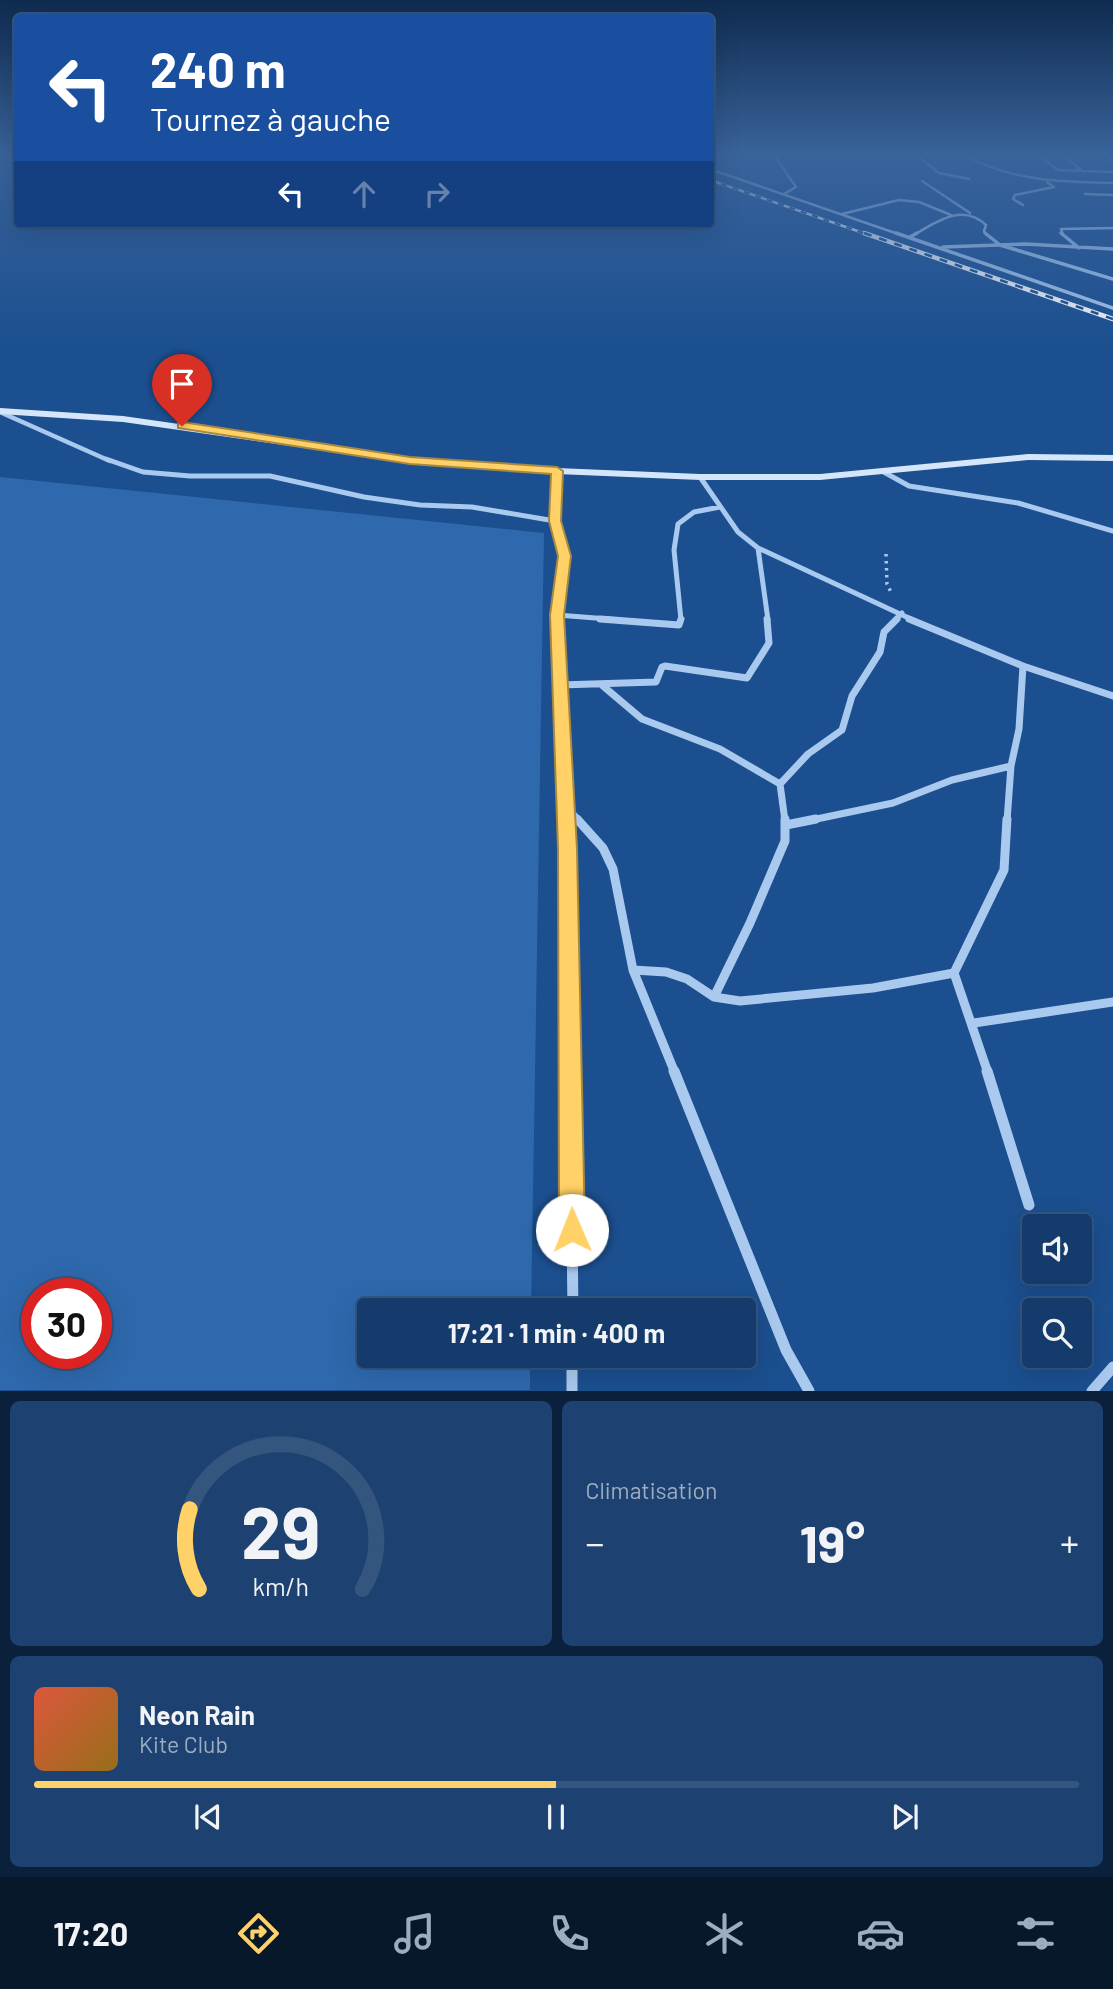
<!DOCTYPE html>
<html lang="fr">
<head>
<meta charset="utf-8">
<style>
  body { margin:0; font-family:Barlow,sans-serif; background:#1d4271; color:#f1f3f6; height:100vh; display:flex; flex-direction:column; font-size:26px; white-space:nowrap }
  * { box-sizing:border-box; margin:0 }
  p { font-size:23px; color:#9dadc1 }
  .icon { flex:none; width:38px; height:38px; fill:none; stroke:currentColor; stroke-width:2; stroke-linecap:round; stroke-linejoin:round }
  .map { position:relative; height:1391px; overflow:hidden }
  .sheet { display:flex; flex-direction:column; gap:10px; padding:10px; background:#0b203b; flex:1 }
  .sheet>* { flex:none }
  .banner { position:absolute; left:14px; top:14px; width:700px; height:214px; border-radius:7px; box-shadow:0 7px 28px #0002,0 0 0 2px #33557e; background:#1a4fa0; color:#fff; overflow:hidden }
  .tools { position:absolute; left:1022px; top:1214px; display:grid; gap:14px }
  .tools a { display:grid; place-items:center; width:70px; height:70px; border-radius:7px; background:#143b6b; box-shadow:0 7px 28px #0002,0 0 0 2px #33557e; font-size:35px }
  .speed { position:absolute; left:21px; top:1278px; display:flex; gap:14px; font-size:35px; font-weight:700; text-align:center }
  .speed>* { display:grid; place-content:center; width:91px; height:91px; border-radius:50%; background:#143b6b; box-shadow:0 7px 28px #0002,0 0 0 2px #33557e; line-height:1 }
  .speed .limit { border:10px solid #d22; background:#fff; color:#111 }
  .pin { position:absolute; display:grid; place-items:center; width:60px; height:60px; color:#fff; margin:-72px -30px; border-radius:50% 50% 50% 0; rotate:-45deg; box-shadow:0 0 7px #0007 }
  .pin .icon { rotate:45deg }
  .me { position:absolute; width:77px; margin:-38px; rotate:359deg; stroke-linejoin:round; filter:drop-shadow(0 0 5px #0008) }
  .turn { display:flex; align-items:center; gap:24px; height:147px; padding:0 21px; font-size:32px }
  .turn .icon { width:91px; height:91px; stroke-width:2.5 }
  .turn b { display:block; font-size:49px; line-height:60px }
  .lanes { display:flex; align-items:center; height:66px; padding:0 21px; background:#0003; justify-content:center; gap:35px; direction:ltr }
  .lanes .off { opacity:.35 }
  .big { font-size:52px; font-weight:700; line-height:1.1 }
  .sheet .card { flex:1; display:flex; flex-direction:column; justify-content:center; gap:10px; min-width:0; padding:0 24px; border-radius:10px; background:#1d4271 }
  .sheet .dial { align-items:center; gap:0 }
  .dial svg { height:182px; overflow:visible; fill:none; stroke:#33557e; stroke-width:7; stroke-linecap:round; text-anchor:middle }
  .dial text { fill:#f1f3f6; stroke:none }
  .song { display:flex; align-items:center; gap:21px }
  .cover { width:84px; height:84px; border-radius:10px; background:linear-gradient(135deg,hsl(10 70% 55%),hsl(40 70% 35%)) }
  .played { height:7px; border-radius:4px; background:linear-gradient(90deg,#ffd166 50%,#33557e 50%) }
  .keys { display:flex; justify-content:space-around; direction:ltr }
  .heat { display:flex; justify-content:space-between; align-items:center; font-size:38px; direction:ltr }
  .sheet .tiles { flex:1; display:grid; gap:10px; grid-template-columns:1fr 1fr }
  .card:last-child { grid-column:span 2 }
  .trip { position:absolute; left:357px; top:1298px; width:399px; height:70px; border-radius:7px; background:#143b6b; box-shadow:0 7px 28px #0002,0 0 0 2px #33557e; font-weight:700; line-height:70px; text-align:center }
  .tab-bar { display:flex; height:112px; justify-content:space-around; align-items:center; background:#08182b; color:#9dadc1 }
  .tab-bar .icon { width:49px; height:49px }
  .tab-bar .current { color:#ffd166 }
  .tab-bar b { font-size:32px; color:#f1f3f6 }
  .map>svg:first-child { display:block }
  .green { fill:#2e69ad; fill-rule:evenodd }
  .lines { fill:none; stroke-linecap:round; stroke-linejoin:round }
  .path { stroke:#a9c9ee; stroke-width:3.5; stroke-dasharray:2.5 4.5; stroke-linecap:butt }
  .street-far6 { stroke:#a9c9ee; stroke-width:2.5 }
  .street-far5 { stroke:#a9c9ee; stroke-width:3.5 }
  .street-far4 { stroke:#a9c9ee; stroke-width:4.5 }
  .street-far3 { stroke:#a9c9ee; stroke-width:5 }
  .street-far2 { stroke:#a9c9ee; stroke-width:7 }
  .street-far1 { stroke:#a9c9ee; stroke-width:9 }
  .street { stroke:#a9c9ee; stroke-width:11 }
  .secondary { fill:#d6e6fa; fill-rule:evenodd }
  .rail-far1-casing { stroke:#fff; stroke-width:2.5 }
  .rail-casing { stroke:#fff; stroke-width:4.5 }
  .rail-far1 { stroke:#1b4f8f; stroke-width:2; stroke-dasharray:6; stroke-linecap:butt }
  .rail { stroke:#1b4f8f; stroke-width:2.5; stroke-dasharray:8; stroke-linecap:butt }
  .route { fill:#ffd166; stroke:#a68842; stroke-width:2 }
</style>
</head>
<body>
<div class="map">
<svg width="1113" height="1391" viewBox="0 0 1113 1391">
  <rect width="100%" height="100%" fill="#1b4f8f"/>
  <path class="green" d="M0,477L544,533L531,1311H369V1356H530V1390H0ZM37,1293H96V1353H37Z"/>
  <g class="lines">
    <path class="path" d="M886,554L887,584L892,594"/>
    <path class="street-far6" d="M779,154L776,158L796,187L784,194
      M915,154L939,173L969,179
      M962,154C1011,181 1059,182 1113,183
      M1037,154L1058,170L1113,172
      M1063,154L1083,172
      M1105,154L1113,161
      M710,169L901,235
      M922,181L970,213
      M1085,194L1113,195
      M1023,205L1013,199L1015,195L1054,187L1047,182
      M842,214L899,200L919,202L951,215
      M914,235C937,221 963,203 986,225L984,231L987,235
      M1063,235L1061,229L1113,228"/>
    <path class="street-far5" d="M896,233L1113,308
      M985,233L1000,245L1113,279
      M1061,233L1079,248
      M910,237L917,233
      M943,247L1026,244L1113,249"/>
    <path class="street-far4" d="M0,412L110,461"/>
    <path class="street-far3" d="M106,459L143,472L190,476H270L364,497L420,505L472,507L555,521
      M557,471L555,521L565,556L557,620
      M882,471L909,486L1018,503L1113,531
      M700,477L738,532L758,548L913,620
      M758,548L768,620
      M557,615L621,620
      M681,620L674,550L678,524L694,512L720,507
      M895,620L902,613"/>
    <path class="street-far2" d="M557,619L567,821
      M600,619L679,625L681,619
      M909,619L1023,666L1113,696
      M560,685L656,682L662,667L665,666L747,678L769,643L767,619
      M603,686L642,719L720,749L780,784
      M567,807L579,821
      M785,821L780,784L808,754L842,730L852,696L880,652L884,632L897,619
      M807,821L893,803L952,780L1011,766
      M1007,821L1011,766L1019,729L1023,666"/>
    <path class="street-far1" d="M567,819L570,1073
      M577,819L603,848L613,869L633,970L675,1073
      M786,825L816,819
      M633,970L666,972L687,979L714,997L740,1001L873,988L954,973
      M714,997L750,923L785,841V819
      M974,1023L1113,1002
      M988,1073L954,973L1004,870L1007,819"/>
    <path class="street" d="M570,1071L573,1311
      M674,1071L786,1350L809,1391
      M987,1071L1029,1205
      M572,1356V1391
      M1092,1391L1113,1367"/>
    <path class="secondary" d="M0,408L123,416L410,457L557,468L700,474H820L1028,454L1113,455V461L1028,460L820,480H700L557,474L410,463L123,422L0,414Z"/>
    <g class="rail-far1-casing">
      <path id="rail-far1" d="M710,180L869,235"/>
    </g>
    <g class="rail-casing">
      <path id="rail" d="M864,233L1113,319"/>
    </g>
    <use href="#rail-far1" class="rail-far1"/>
    <use href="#rail" class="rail"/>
  </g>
  <linearGradient id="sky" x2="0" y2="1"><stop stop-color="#0f2b4f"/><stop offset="0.44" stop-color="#39639b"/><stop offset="1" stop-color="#39639b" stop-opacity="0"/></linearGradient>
  <rect width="1113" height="349" fill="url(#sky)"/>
  <path class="route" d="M182,422L410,457L557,467L563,471L561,521L571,556L564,615L577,849L585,1230L581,1239L572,1243L563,1239L559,1230L558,849L550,615L558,556L549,521L551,474L410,464L178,428V423Z"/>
</svg>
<div class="tools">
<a><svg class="icon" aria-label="sound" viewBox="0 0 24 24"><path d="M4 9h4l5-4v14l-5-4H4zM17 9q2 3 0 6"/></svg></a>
<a><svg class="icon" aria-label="search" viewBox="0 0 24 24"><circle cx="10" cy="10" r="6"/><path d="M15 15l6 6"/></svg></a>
</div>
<div class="speed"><div class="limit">30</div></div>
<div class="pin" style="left:182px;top:426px;background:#d93025"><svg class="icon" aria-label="arrive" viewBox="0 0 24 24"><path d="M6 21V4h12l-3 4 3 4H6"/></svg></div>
<svg class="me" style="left:572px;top:1230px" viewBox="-20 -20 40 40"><circle r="19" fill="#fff"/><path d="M0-13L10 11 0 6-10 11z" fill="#ffd166"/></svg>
<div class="trip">17:21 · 1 min · 400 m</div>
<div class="banner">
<div class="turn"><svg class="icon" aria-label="left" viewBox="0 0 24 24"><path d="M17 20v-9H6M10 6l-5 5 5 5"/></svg><div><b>240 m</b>Tournez à gauche</div></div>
<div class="lanes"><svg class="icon" aria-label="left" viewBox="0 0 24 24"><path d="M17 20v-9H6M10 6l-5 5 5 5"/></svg><svg class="icon off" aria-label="ahead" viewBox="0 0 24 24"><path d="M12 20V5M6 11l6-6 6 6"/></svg><svg class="icon off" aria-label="right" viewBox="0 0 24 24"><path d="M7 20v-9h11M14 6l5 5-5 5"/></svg></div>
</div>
</div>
<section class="sheet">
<div class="tiles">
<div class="card dial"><svg viewBox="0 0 100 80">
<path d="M14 69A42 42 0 1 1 86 69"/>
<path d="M14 69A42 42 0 0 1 10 34" stroke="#ffd166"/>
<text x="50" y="56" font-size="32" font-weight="700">29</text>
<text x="50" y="72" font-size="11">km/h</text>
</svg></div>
<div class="card"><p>Climatisation</p>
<div class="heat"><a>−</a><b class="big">19°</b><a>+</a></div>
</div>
<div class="card">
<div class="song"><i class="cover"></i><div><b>Neon Rain</b><p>Kite Club</p></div></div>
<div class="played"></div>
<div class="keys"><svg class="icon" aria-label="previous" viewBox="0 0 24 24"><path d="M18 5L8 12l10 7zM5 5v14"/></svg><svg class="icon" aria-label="pause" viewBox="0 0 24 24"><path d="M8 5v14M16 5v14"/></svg><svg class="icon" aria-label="next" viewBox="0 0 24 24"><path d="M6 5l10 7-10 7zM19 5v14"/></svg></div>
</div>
</div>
</section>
<nav class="tab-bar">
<b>17:20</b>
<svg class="icon current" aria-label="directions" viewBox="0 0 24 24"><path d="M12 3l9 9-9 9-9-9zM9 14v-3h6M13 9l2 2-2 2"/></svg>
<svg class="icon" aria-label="music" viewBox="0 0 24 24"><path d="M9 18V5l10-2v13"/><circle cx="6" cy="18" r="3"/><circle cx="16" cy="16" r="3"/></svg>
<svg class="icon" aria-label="phone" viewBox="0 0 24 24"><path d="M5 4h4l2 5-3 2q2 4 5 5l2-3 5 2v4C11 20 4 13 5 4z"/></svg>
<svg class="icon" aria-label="climate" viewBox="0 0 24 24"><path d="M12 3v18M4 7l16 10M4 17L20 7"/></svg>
<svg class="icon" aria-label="car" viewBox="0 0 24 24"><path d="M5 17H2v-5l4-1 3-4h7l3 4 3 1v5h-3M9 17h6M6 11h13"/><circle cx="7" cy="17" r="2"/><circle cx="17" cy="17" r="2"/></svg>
<svg class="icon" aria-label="filters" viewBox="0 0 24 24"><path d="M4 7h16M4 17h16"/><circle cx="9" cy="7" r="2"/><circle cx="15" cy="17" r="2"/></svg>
</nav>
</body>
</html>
